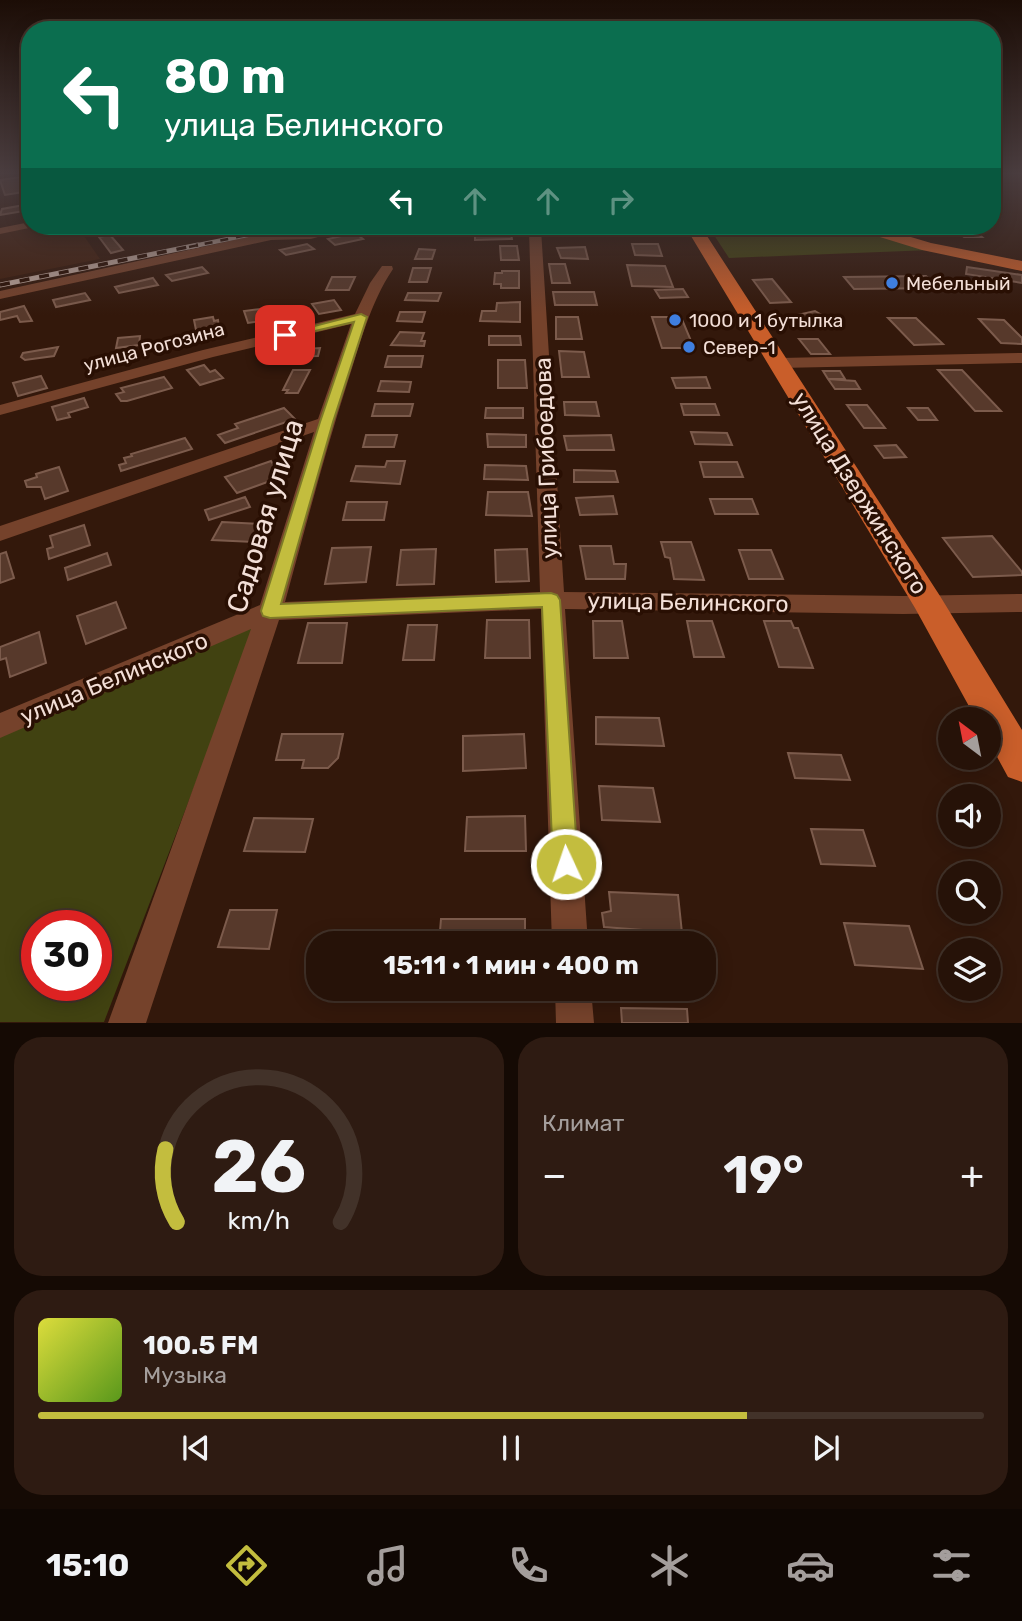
<!DOCTYPE html>
<html lang="ru">
<head>
<meta charset="utf-8">
<style>
  body { margin:0; font-family:Rubik,sans-serif; background:#2e1b12; color:#f1f3f6; height:100vh; display:flex; flex-direction:column; font-size:26px; white-space:nowrap }
  * { box-sizing:border-box; margin:0 }
  p { font-size:23px; color:#a49e9c }
  .icon { flex:none; width:38px; height:38px; fill:none; stroke:currentColor; stroke-width:2; stroke-linecap:round; stroke-linejoin:round }
  .map { position:relative; height:1023px; overflow:hidden }
  .sheet { display:flex; flex-direction:column; gap:14px; padding:14px; background:#150a04; flex:1 }
  .sheet>* { flex:none }
  .banner { position:absolute; left:21px; top:21px; width:980px; height:214px; border-radius:28px; box-shadow:0 4px 18px #0003,0 0 0 2px #423229; background:#0b6e4f; color:#fff; overflow:hidden }
  .needle { width:46px; rotate:328deg }
  .buttons { position:absolute; left:938px; top:707px; display:grid; gap:14px }
  .buttons a { display:grid; place-items:center; width:63px; height:63px; border-radius:50%; background:#261208; box-shadow:0 4px 18px #0003,0 0 0 2px #423229; font-size:35px }
  .speed { position:absolute; left:21px; top:910px; display:flex; gap:14px; font-size:35px; font-weight:700; text-align:center }
  .speed>* { display:grid; place-content:center; width:91px; height:91px; border-radius:50%; background:#261208; box-shadow:0 4px 18px #0003,0 0 0 2px #423229; line-height:1 }
  .speed .limit { border:10px solid #d22; background:#fff; color:#111 }
  .pin { position:absolute; display:grid; place-items:center; width:60px; height:60px; color:#fff; margin:-30px; border-radius:14px; box-shadow:0 4px 10px #0006 }
  .me { position:absolute; width:77px; margin:-38px; rotate:357deg; stroke-linejoin:round; filter:drop-shadow(0 0 5px #0008) }
  .turn { display:flex; align-items:center; gap:24px; height:147px; padding:0 28px; font-size:32px }
  .turn .icon { width:91px; height:91px; stroke-width:2.5 }
  .turn b { display:block; font-size:49px; line-height:60px }
  .lanes { display:flex; align-items:center; height:66px; padding:0 28px; background:#0003; justify-content:center; gap:35px; direction:ltr }
  .lanes .off { opacity:.35 }
  .big { font-size:52px; font-weight:700; line-height:1.1 }
  .sheet .tile { flex:1; display:flex; flex-direction:column; justify-content:center; gap:10px; min-width:0; padding:0 24px; border-radius:28px; background:#2e1b12 }
  .sheet .dial { align-items:center; gap:0 }
  .dial svg { height:182px; overflow:visible; fill:none; stroke:#423229; stroke-width:7; stroke-linecap:round; text-anchor:middle }
  .dial text { fill:#f1f3f6; stroke:none }
  .song { display:flex; align-items:center; gap:21px }
  .cover { width:84px; height:84px; border-radius:10px; background:linear-gradient(135deg,hsl(60 70% 55%),hsl(90 70% 35%)) }
  .played { height:7px; border-radius:4px; background:linear-gradient(90deg,#c3bd3e 75%,#423229 75%) }
  .keys { display:flex; justify-content:space-around; direction:ltr }
  .heat { display:flex; justify-content:space-between; align-items:center; font-size:38px; direction:ltr }
  .sheet .tiles { flex:1; display:grid; gap:14px; grid-template-columns:1fr 1fr }
  .tile:last-child { grid-column:span 2 }
  .trip { position:absolute; left:306px; top:931px; width:410px; height:70px; border-radius:28px; background:#261208; box-shadow:0 4px 18px #0003,0 0 0 2px #423229; font-weight:700; line-height:70px; text-align:center }
  .tab-bar { display:flex; height:112px; justify-content:space-around; align-items:center; background:#0f0703; color:#a49e9c }
  .tab-bar .icon { width:49px; height:49px }
  .tab-bar .on { color:#c3bd3e }
  .tab-bar b { font-size:32px; color:#f1f3f6 }
  .map>svg:first-child { display:block }
  .built { fill:#411f0e }
  .green { fill:#414211; fill-rule:evenodd }
  .building { fill:#57392b; stroke:#7c5b4c; stroke-width:2 }
  .lines { fill:none; stroke-linecap:round; stroke-linejoin:round }
  .minor { fill:#75422b; fill-rule:evenodd }
  .major { fill:#c95e2a; fill-rule:evenodd }
  .rail-far1-casing { stroke:#b9a399; stroke-width:4.5 }
  .rail-casing { stroke:#b9a399; stroke-width:5 }
  .rail-far1 { stroke:#290f03; stroke-width:2.5; stroke-dasharray:8; stroke-linecap:butt }
  .rail { stroke:#290f03; stroke-width:3.5; stroke-dasharray:10; stroke-linecap:butt }
  .route { fill:#c3bd3e; stroke:#7f7b28; stroke-width:2 }
  .shop-dot { fill:#3f7fe0; stroke:#290f03; stroke-width:2.5 }
  .labels { text-anchor:middle; dominant-baseline:central; stroke-width:7; stroke-linejoin:round; paint-order:stroke }
  .far-poi-label { font-size:19px; fill:#f3dfd7; stroke:#290f03; text-anchor:start }
  .far-street-label { font-size:19px; fill:#f3dfd7; stroke:#290f03 }
  .street-label { font-size:23px; fill:#f3dfd7; stroke:#290f03 }
  .near-street-label { font-size:28px; fill:#f3dfd7; stroke:#290f03 }
</style>
</head>
<body>
<div class="map">
<svg width="1022" height="1023" viewBox="0 0 1022 1023">
  <rect width="100%" height="100%" fill="#33180b"/>
  <path class="built" d="M37,226H77L100,259L0,279V232Z"/>
  <path class="green" d="M718,226H849L931,250L729,258L712,232Z
    M257,623L104,1022H0V735ZM37,926H96V985H37Z"/>
  <path class="building" d="M21,177L30,191L5,195L0,180Z
    M30,204V210L0,215L2,209Z
    M583,226H655L658,234L584,233Z
    M951,226H969L982,237H964Z
    M355,233L363,239L335,245L328,239Z
    M511,234L512,239L475,240V235Z
    M110,235L123,250L111,253L99,237Z
    M307,244L314,249L286,255L280,250Z
    M632,244H658L662,256L635,255Z
    M500,246H517L519,260H501Z
    M585,247L588,259L561,258L557,248Z
    M419,249L435,250L432,259H415Z
    M549,264H565L570,283H552Z
    M627,265L665,266L673,287L632,286Z
    M202,267L208,273L172,281L166,275Z
    M967,267L1022,275V283L966,274Z
    M413,268H431L427,282H409Z
    M502,271H519V288H501V284H494L495,273H502Z
    M926,276L941,288L854,289L844,277Z
    M332,277H355L349,290H326Z
    M153,278L158,285L119,293L115,287Z
    M772,279L791,302L770,303L753,280Z
    M683,289L688,297L660,298L655,290Z
    M553,292H594L597,305H555Z
    M85,293L90,300L56,307L53,300Z
    M408,293H441L438,301L405,300Z
    M334,300L341,310L319,314L312,304Z
    M520,302V322L480,321L482,311H496L497,303Z
    M24,306L32,321L20,322L17,316L0,320V312Z
    M270,308L272,314L265,315L267,320L248,323L244,311Z
    M815,311L827,318L805,323L793,316Z
    M400,312H425L422,322L397,321Z
    M213,317L214,321L218,320L219,327L196,330L194,320Z
    M556,317H578L582,339H556Z
    M652,317H681L694,348H662Z
    M888,318H916L943,344L914,345Z
    M979,319L1004,320L1022,338V344L1001,343Z
    M400,332L424,333L421,341H425L424,346L391,345Z
    M140,336L139,345L116,348L118,338Z
    M489,336H520L521,345H489Z
    M799,339H818L830,354H811Z
    M287,346H303V349L320,348L318,356L283,357Z
    M58,347L54,356L25,360L21,357L23,353Z
    M559,351L584,352L589,377H562Z
    M388,356H423L421,367H385Z
    M498,360H525L527,388H498Z
    M204,365L210,372L215,370L223,378L200,385L187,370Z
    M293,370H310L298,393H286L288,390H283Z
    M938,370H962L1001,411H975Z
    M823,371H840L845,379H828Z
    M41,376L47,388L18,396L13,383Z
    M164,377L172,388L127,401H121L116,394L124,392L121,388Z
    M706,377L710,388H676L672,378Z
    M828,379L855,381L860,389H835Z
    M381,381L411,382L409,392L378,391Z
    M84,398L88,407L68,413L70,417L57,420L52,407Z
    M564,402H596L599,416L565,415Z
    M375,404H413L410,416H372Z
    M681,404H715L719,415H684Z
    M847,405H867L885,428H864Z
    M284,408L295,419L225,443L218,435L238,428L235,424Z
    M486,408H523V418H485Z
    M908,408H928L937,420H918Z
    M691,432L727,433L732,445L695,444Z
    M487,434L526,435V447H488Z
    M366,435H397L394,447H363Z
    M611,435L614,450H567L564,436Z
    M185,438L192,449L121,471L119,465L126,463L124,458L132,456L131,454Z
    M896,445L906,457L884,458L875,446Z
    M271,461L281,477L237,493L225,477Z
    M387,461H405L400,484L351,481L356,466L385,467Z
    M700,462H737L743,477H704Z
    M485,465L526,466L528,480L484,479Z
    M59,467L68,491L45,499L41,487H27L25,481L37,477L36,474Z
    M574,470L615,471L618,482H574Z
    M488,492H528L532,516L486,515Z
    M613,496L617,514L580,515L576,498Z
    M245,497L250,507L209,520L205,510Z
    M710,499H752L758,514H715Z
    M347,502H387L384,520H343Z
    M222,522L263,524L254,542L212,540Z
    M84,525L90,545L49,559L47,549L53,547L50,536Z
    M992,536L1022,572V575L973,577L943,538Z
    M661,542H691L704,580L674,579L670,558L665,557Z
    M580,546H611L614,564H626L625,579H586Z
    M371,547L366,582L325,584L332,548Z
    M371,547L366,582L325,584L332,548Z
    M436,549L434,584L397,585L401,550Z
    M527,549L529,581L496,582L495,550Z
    M739,550H771L783,579H749Z
    M6,552L14,578L0,583V554Z
    M107,553L111,565L68,580L65,568Z
    M116,602L126,628L86,644L77,616Z
    M487,620H529L530,658H485Z
    M593,621H622L628,658H594Z
    M687,621H712L724,657H694Z
    M764,621H791L794,628H798L813,668L779,667Z
    M308,623H347L342,663H298Z
    M408,625H437L434,660H403Z
    M39,632L46,663L10,677L6,658L0,660V647Z
    M596,717L659,718L664,746L596,744Z
    M282,734H343L338,758L328,768H302L304,760H276Z
    M524,734L526,768L463,771V736Z
    M788,753L841,755L850,780L795,778Z
    M599,786L653,788L660,822L602,820Z
    M525,816L526,851H465L467,817Z
    M254,818L313,819L305,852L244,851Z
    M811,829L863,830L875,866L821,864Z
    M609,892L678,895L682,933L604,927L602,913L611,911Z
    M230,910H277L269,949L218,947Z
    M441,919H525V943H439Z
    M844,923L909,926L923,969L855,965Z
    M621,1008L687,1009L688,1023H622Z"/>
  <g class="lines">
    <path class="minor" d="M30,222V226L34,227L0,234V228Z
      M336,226H356L311,239L271,240L0,299V291L271,232L311,231Z
      M526,226H538L541,229L564,592L903,596L1022,594V612L903,614L565,609L588,943H552L541,609L279,620L146,1023H108L251,629L0,738V713L260,605L314,432L0,541V526L318,419L351,324L213,357L0,415V405L203,350L355,314L370,283L382,266H392L393,269C370,303 360,344 347,384C324,456 305,529 285,602L540,592L529,230Z
      M1022,353V363L780,368L772,363L780,358Z
      M555,989H591L594,1023H556Z"/>
    <path class="major" d="M698,226H713L707,236L940,596L1022,730V782L1008,777L989,742V719H976L915,608L691,236Z
      M852,226H874L931,243L1022,261V271L922,250L854,229Z"/>
    <g class="rail-far1-casing">
      <path id="rail-far1" d="M189,247L291,226"/>
    </g>
    <g class="rail-casing">
      <path id="rail" d="M0,285L198,245"/>
    </g>
    <use href="#rail-far1" class="rail-far1"/>
    <use href="#rail" class="rail"/>
  </g>
  <linearGradient id="sky" x2="0" y2="1"><stop stop-color="#1c0d06"/><stop offset="0.55" stop-color="#4a3d3f"/><stop offset="1" stop-color="#4a3d3f" stop-opacity="0"/></linearGradient>
  <rect width="1022" height="315" fill="url(#sky)"/>
  <path class="route" d="M361,314L367,317L333,422L281,604L551,593L557,595L560,600L578,864L575,873L566,876L557,873L553,864L542,607L270,618L263,616L261,611L320,422L354,322L285,338L279,335Z"/>
  <g class="shop-dot">
    <circle cx="892" cy="283" r="7"/>
    <circle cx="675" cy="320" r="7"/>
    <circle cx="689" cy="347" r="7"/>
  </g>
  <g class="labels">
    <g class="far-poi-label">
      <text x="906" y="283">Мебельный</text>
      <text x="689" y="320">1000 и 1 бутылка</text>
      <text x="703" y="347">Север-1</text>
    </g>
    <g class="far-street-label">
      <text transform="translate(154 347) rotate(-15)">улица Рогозина</text>
    </g>
    <g class="street-label">
      <text transform="translate(546 458) rotate(-92)">улица Грибоедова</text>
      <text transform="translate(860 493) rotate(58)">улица Дзержинского</text>
      <text transform="translate(688 602) rotate(1)">улица Белинского</text>
      <text transform="translate(114 678) rotate(-23)">улица Белинского</text>
    </g>
    <g class="near-street-label">
      <text transform="translate(265 516) rotate(-73)">Садовая улица</text>
    </g>
  </g>
</svg>
<div class="buttons">
<a><svg class="needle" viewBox="-14 -14 28 28"><path d="M0-13l5 13h-10z" fill="#e53935"/><path d="M0 13l5-13h-10z" fill="#a49e9c"/></svg></a>
<a><svg class="icon" aria-label="sound" viewBox="0 0 24 24"><path d="M4 9h4l5-4v14l-5-4H4zM17 9q2 3 0 6"/></svg></a>
<a><svg class="icon" aria-label="search" viewBox="0 0 24 24"><circle cx="10" cy="10" r="6"/><path d="M15 15l6 6"/></svg></a>
<a><svg class="icon" aria-label="layers" viewBox="0 0 24 24"><path d="M12 4l9 5-9 5-9-5zM3 14l9 5 9-5"/></svg></a>
</div>
<div class="speed"><div class="limit">30</div></div>
<div class="pin" style="left:285px;top:335px;background:#d93025"><svg class="icon" aria-label="arrive" viewBox="0 0 24 24"><path d="M6 21V4h12l-3 4 3 4H6"/></svg></div>
<svg class="me" style="left:566px;top:864px" viewBox="-20 -20 40 40"><circle r="17" fill="#c3bd3e" stroke="#fff" stroke-width="3"/><path d="M0-11L8 9 0 5-8 9z" fill="#fff"/></svg>
<div class="trip">15:11 · 1 мин · 400 m</div>
<div class="banner">
<div class="turn"><svg class="icon" aria-label="left" viewBox="0 0 24 24"><path d="M17 20v-9H6M10 6l-5 5 5 5"/></svg><div><b>80 m</b>улица Белинского</div></div>
<div class="lanes"><svg class="icon" aria-label="left" viewBox="0 0 24 24"><path d="M17 20v-9H6M10 6l-5 5 5 5"/></svg><svg class="icon off" aria-label="ahead" viewBox="0 0 24 24"><path d="M12 20V5M6 11l6-6 6 6"/></svg><svg class="icon off" aria-label="ahead" viewBox="0 0 24 24"><path d="M12 20V5M6 11l6-6 6 6"/></svg><svg class="icon off" aria-label="right" viewBox="0 0 24 24"><path d="M7 20v-9h11M14 6l5 5-5 5"/></svg></div>
</div>
</div>
<section class="sheet">
<div class="tiles">
<div class="tile dial"><svg viewBox="0 0 100 80">
<path d="M14 69A42 42 0 1 1 86 69"/>
<path d="M14 69A42 42 0 0 1 9 37" stroke="#c3bd3e"/>
<text x="50" y="56" font-size="32" font-weight="700">26</text>
<text x="50" y="72" font-size="11">km/h</text>
</svg></div>
<div class="tile"><p>Климат</p>
<div class="heat"><a>−</a><b class="big">19°</b><a>+</a></div>
</div>
<div class="tile">
<div class="song"><i class="cover"></i><div><b>100.5 FM</b><p>Музыка</p></div></div>
<div class="played"></div>
<div class="keys"><svg class="icon" aria-label="previous" viewBox="0 0 24 24"><path d="M18 5L8 12l10 7zM5 5v14"/></svg><svg class="icon" aria-label="pause" viewBox="0 0 24 24"><path d="M8 5v14M16 5v14"/></svg><svg class="icon" aria-label="next" viewBox="0 0 24 24"><path d="M6 5l10 7-10 7zM19 5v14"/></svg></div>
</div>
</div>
</section>
<nav class="tab-bar">
<b>15:10</b>
<svg class="icon on" aria-label="directions" viewBox="0 0 24 24"><path d="M12 3l9 9-9 9-9-9zM9 14v-3h6M13 9l2 2-2 2"/></svg>
<svg class="icon" aria-label="music" viewBox="0 0 24 24"><path d="M9 18V5l10-2v13"/><circle cx="6" cy="18" r="3"/><circle cx="16" cy="16" r="3"/></svg>
<svg class="icon" aria-label="phone" viewBox="0 0 24 24"><path d="M5 4h4l2 5-3 2q2 4 5 5l2-3 5 2v4C11 20 4 13 5 4z"/></svg>
<svg class="icon" aria-label="climate" viewBox="0 0 24 24"><path d="M12 3v18M4 7l16 10M4 17L20 7"/></svg>
<svg class="icon" aria-label="car" viewBox="0 0 24 24"><path d="M5 17H2v-5l4-1 3-4h7l3 4 3 1v5h-3M9 17h6M6 11h13"/><circle cx="7" cy="17" r="2"/><circle cx="17" cy="17" r="2"/></svg>
<svg class="icon" aria-label="filters" viewBox="0 0 24 24"><path d="M4 7h16M4 17h16"/><circle cx="9" cy="7" r="2"/><circle cx="15" cy="17" r="2"/></svg>
</nav>
</body>
</html>
